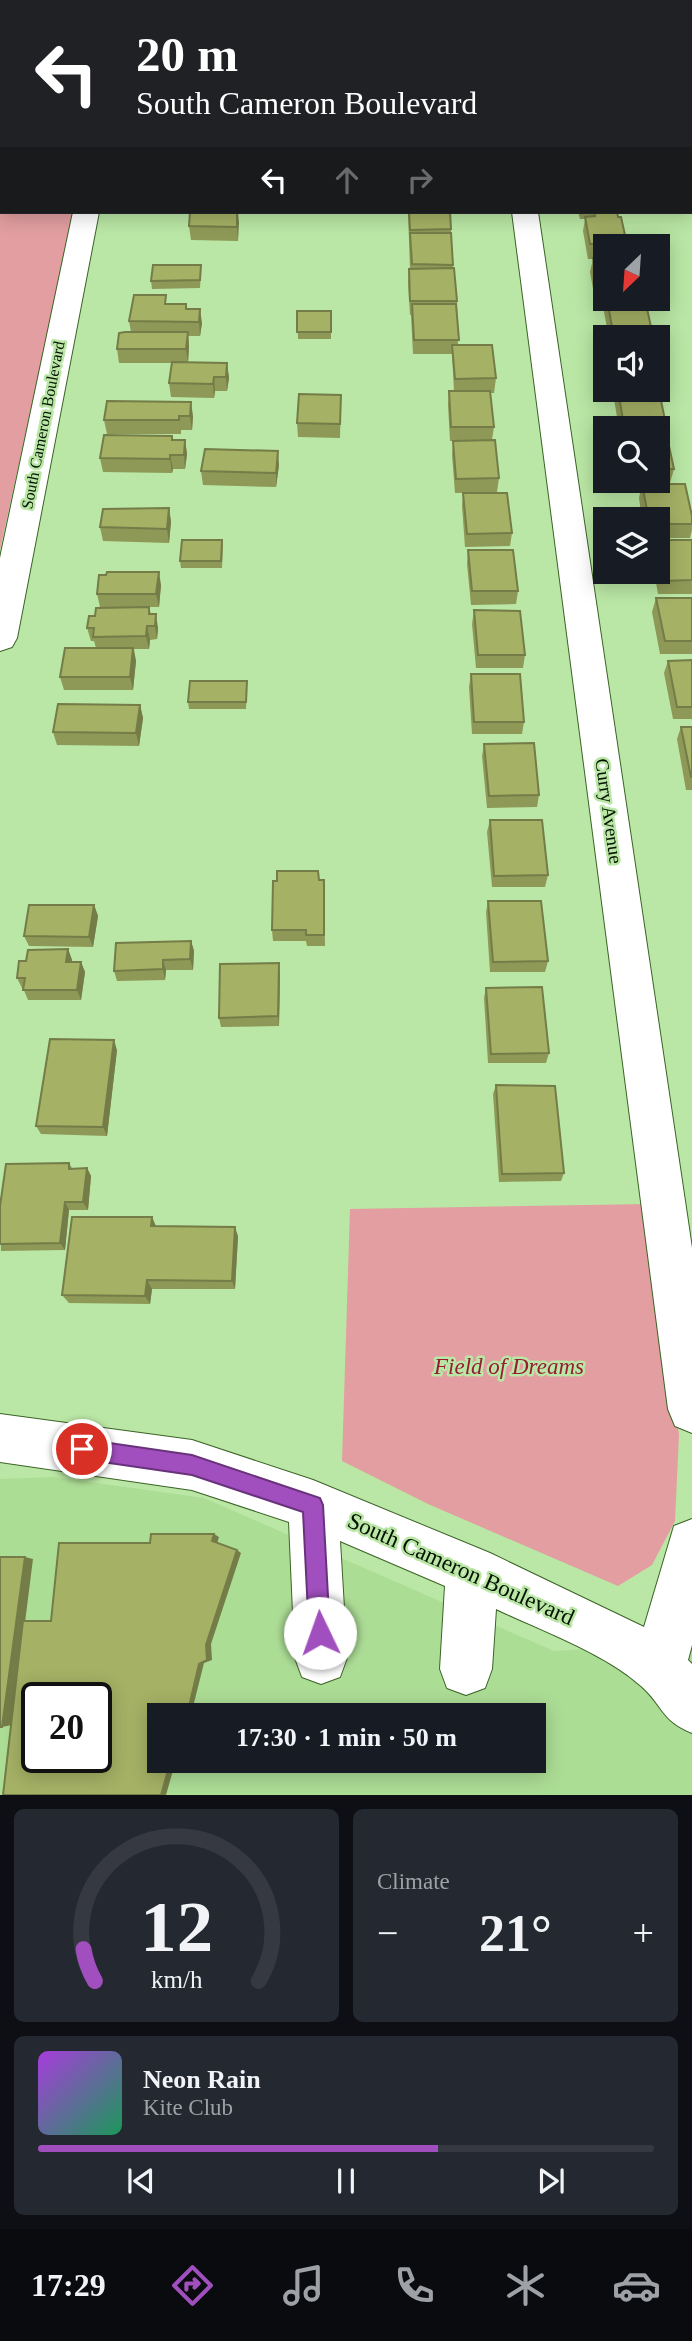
<!DOCTYPE html>
<html lang="en">
<head>
<meta charset="utf-8">
<style>
  body { margin:0; font-family:"Times New Roman",serif; background:#242831; color:#f1f3f6; height:100vh; display:flex; flex-direction:column; font-size:26px; white-space:nowrap }
  * { box-sizing:border-box; margin:0 }
  p { font-size:23px; color:#9ea1a6 }
  .icon { flex:none; width:38px; height:38px; fill:none; stroke:currentColor; stroke-width:2; stroke-linecap:round; stroke-linejoin:round }
  .map { position:relative; height:1795px; overflow:hidden }
  .sheet { display:flex; flex-direction:column; gap:14px; padding:14px; background:#0d0f14; flex:1 }
  .sheet>* { flex:none }
  .guide { position:absolute; left:0px; top:0px; width:693px; height:214px; box-shadow:0 4px 18px #0003; background:#202124; color:#fff; overflow:hidden }
  .needle { width:46px; rotate:205deg }
  .tools { position:absolute; left:593px; top:234px; display:grid; gap:14px }
  .tools a { display:grid; place-items:center; width:77px; height:77px; border-radius:0px; background:#171b24; box-shadow:0 4px 18px #0003; font-size:35px }
  .speed { position:absolute; left:21px; top:1682px; display:flex; gap:14px; font-size:35px; font-weight:700; text-align:center }
  .speed>* { display:grid; place-content:center; width:91px; height:91px; border-radius:50%; background:#171b24; box-shadow:0 4px 18px #0003; line-height:1 }
  .speed .limit { border:4px solid #111; border-radius:10px; background:#fff; color:#111 }
  .pin { position:absolute; display:grid; place-items:center; width:60px; height:60px; color:#fff; margin:-30px; border:4px solid #fff; border-radius:50%; box-shadow:0 2px 7px #0007 }
  .me { position:absolute; width:77px; margin:-38px; rotate:357deg; stroke-linejoin:round; filter:drop-shadow(0 0 5px #0008) }
  .turn { display:flex; align-items:center; gap:24px; height:147px; padding:0 21px; font-size:32px }
  .turn .icon { width:91px; height:91px; stroke-width:2.5 }
  .turn b { display:block; font-size:49px; line-height:60px }
  .lanes { display:flex; align-items:center; height:66px; padding:0 21px; background:#0003; justify-content:center; gap:35px; direction:ltr }
  .lanes .off { opacity:.35 }
  .big { font-size:52px; font-weight:600; line-height:1.1 }
  .sheet .card { flex:1; display:flex; flex-direction:column; justify-content:center; gap:10px; min-width:0; padding:0 24px; border-radius:10px; background:#242831 }
  .sheet .dial { align-items:center; gap:0 }
  .dial svg { height:182px; overflow:visible; fill:none; stroke:#363941; stroke-width:7; stroke-linecap:round; text-anchor:middle }
  .dial text { fill:#f1f3f6; stroke:none }
  .song { display:flex; align-items:center; gap:21px }
  .cover { width:84px; height:84px; border-radius:10px; background:linear-gradient(135deg,hsl(280 70% 55%),hsl(150 70% 35%)) }
  .played { height:7px; border-radius:4px; background:linear-gradient(90deg,#a14fbe 65%,#363941 65%) }
  .keys { display:flex; justify-content:space-around; direction:ltr }
  .heat { display:flex; justify-content:space-between; align-items:center; font-size:38px; direction:ltr }
  .sheet .tiles { flex:1; display:grid; gap:14px; grid-template-columns:1fr 1fr }
  .card:last-child { grid-column:span 2 }
  .trip { position:absolute; left:147px; top:1703px; width:399px; height:70px; border-radius:0px; background:#171b24; box-shadow:0 4px 18px #0003; font-weight:600; line-height:70px; text-align:center }
  .dock { display:flex; height:112px; justify-content:space-around; align-items:center; background:#090b0e; color:#9ea1a6 }
  .dock .icon { width:49px; height:49px }
  .dock .active { color:#a14fbe }
  .dock b { font-size:32px; color:#f1f3f6 }
  .map>svg:first-child { display:block }
  .built { fill:#acdd95; fill-rule:evenodd }
  .green { fill:#e29ea1 }
  .lines { fill:none; stroke-linecap:round; stroke-linejoin:round }
  .minor-casing { stroke:#3b6326; stroke-width:2 }
  .minor { fill:#fff; fill-rule:evenodd }
  .wall { fill:#8e9857 }
  .shaded-wall { fill:#747c47 }
  .building { fill:#a5b165; stroke:#747c47; stroke-width:2; fill-rule:evenodd }
  .route { fill:#a14fbe; stroke:#69337c; stroke-width:2 }
  .labels { text-anchor:middle; dominant-baseline:central; stroke-width:5; stroke-linejoin:round; paint-order:stroke }
  .far-street-label { font-size:16px; fill:#031100; stroke:#bae7a5 }
  .street-label { font-size:19px; fill:#031100; stroke:#bae7a5 }
  .near-park-label { font-size:23px; font-style:italic; fill:#941d34; stroke:#bae7a5 }
  .near-street-label { font-size:23px; fill:#031100; stroke:#bae7a5 }
</style>
</head>
<body>
<div class="map">
<svg width="692" height="1795" viewBox="0 0 692 1795">
  <rect width="100%" height="100%" fill="#bae7a5"/>
  <path class="built" d="M54,1477L204,1498L554,1651L692,1642V1795H0V1479ZM37,1698H96V1757H37ZM159,1715H534V1760H159Z"/>
  <path class="green" d="M0,0H121L2,2V212H74L0,550Z
    M649,1204L679,1435L675,1521L652,1565L618,1586L428,1504L342,1461L350,1209Z"/>
  <g class="lines">
    <g class="minor-casing">
      <path id="minor" d="M118,0H140V2H118Z
        M545,0H567L569,2H546Z
        M691,51H692V65H691Z
        M691,83H692V98H691Z
        M73,212H99L17,638L12,647L0,651V558Z
        M512,212H538L692,1248V1433L675,1426L668,1409Z
        M0,1414L192,1440L313,1480L490,1553L644,1627L674,1526L692,1519V1645L688,1660L692,1664V1733C660,1720 663,1705 641,1686C604,1653 540,1630 496,1609L492,1669L485,1688L466,1695L447,1688L440,1669L445,1586L340,1541L347,1658L340,1677L321,1684L302,1677L295,1658L289,1522L192,1490L0,1462Z"/>
    </g>
    <use href="#minor" class="minor"/>
  </g>
  <path class="wall" d="M459,0H498V2H462Z
    M238,212V241L191,240L189,226Z
    M408,212H450L453,268L457,301L458,345L496,378L494,393H490L494,427L492,440L499,478L497,492L455,493L452,455L453,441H450L448,405L449,391H454L452,354H413L411,315H410L408,283L409,269H410Z
    M578,212H617L627,244L626,247H606V299H645L651,327L649,338H609L604,312L606,300H595L590,272L593,259H588L583,231L585,219H580Z
    M201,272L200,288L152,289L151,281Z
    M167,304L187,309L202,323L200,336H188L189,346L188,362L227,363L229,378L227,391H215L214,398L171,397L169,383L172,363H119L117,349L131,332L129,321Z
    M297,311H331V339H298Z
    M658,358L661,372L658,385Z
    M616,390H658L665,420L662,432L674,469L670,483H628L627,481H658V429H619L614,399Z
    M341,395L340,438L298,437L297,423Z
    M107,401L193,416L192,430H181V434H107L104,420Z
    M173,440H185L187,454L185,469H173L172,473L103,472L100,458Z
    M279,465L276,487L203,485L201,471Z
    M642,484L692,516V530L690,538H658V520H642L639,498Z
    M463,493L512,533L510,546L465,547L462,506Z
    M169,508L171,522L169,543L103,541L100,527Z
    M222,540L223,547L222,568H181L180,561Z
    M658,540H692V594H658L654,572H658Z
    M468,550L518,591L516,604L471,605L467,564Z
    M161,585L159,607H149L151,614L158,628L157,639L150,640L149,649H134L136,661L133,690H64L60,677L96,648L94,641H91L87,628L100,607L97,594Z
    M656,598H692V654H660L652,612Z
    M474,610L525,655L523,668H476L472,624Z
    M692,660V719H673L664,673L668,661Z
    M471,674L524,722L522,734H472L469,687Z
    M247,688L246,709H189L188,702Z
    M140,705L143,718L139,746L57,745L53,732Z
    M681,727H692V790H686L677,739Z
    M484,744L539,795L537,807L487,808L482,756Z
    M490,820L548,875L545,887H492L487,832Z
    M319,880H324L325,946H307L306,941H273L272,930Z
    M488,901L548,961L545,972H490L486,912Z
    M94,905L98,916L93,947L29,946L24,936Z
    M191,941L194,951L193,970H166L165,980L117,981L114,971Z
    M68,949L72,960V962H81L85,972L81,1000H28L23,988H22L17,978L26,961Z
    M280,973L279,1026L221,1027L219,1018Z
    M486,988L549,1053L546,1063H488L484,998Z
    M117,1050L107,1136L41,1134L36,1126Z
    M496,1085L564,1173L561,1181L499,1182L493,1094Z
    M69,1163L72,1168H87L91,1176L88,1210H69L65,1250L1,1251L0,1206Z
    M152,1217L156,1226L238,1236L235,1289H152L150,1304L69,1303L62,1295Z"/>
  <path class="shaded-wall" d="M474,0H498V2H474Z
    M238,212L239,223L238,241L237,227Z
    M200,309L202,323L200,336L199,322Z
    M188,332L189,346L188,363L186,349Z
    M227,363L229,378L227,391L226,377Z
    M214,377L215,391L214,398L213,384Z
    M191,402L193,416L192,430L190,416Z
    M185,440L187,454L185,469L184,455Z
    M278,451L279,465L276,487V473Z
    M170,455L173,469L172,473L170,459Z
    M169,508L171,522L169,543L167,529Z
    M159,572L161,585L159,607L156,594Z
    M156,614L158,628L157,639L155,626Z
    M147,626L150,640L149,649L146,636Z
    M133,648L136,661L133,690L130,677Z
    M140,705L143,718L139,746L136,733Z
    M94,905L98,916L93,947L89,937Z
    M191,941L194,951L193,970L190,959Z
    M68,949L72,960L70,972L66,962Z
    M163,960L166,970L165,980L163,969Z
    M81,962L85,972L81,1000L77,990Z
    M279,963L280,973L279,1026L278,1016Z
    M114,1040L117,1050L107,1136L103,1127Z
    M87,1168L91,1176L88,1210L83,1202Z
    M65,1202L69,1210L65,1250L60,1243Z
    M152,1217L156,1227L151,1226Z
    M235,1227L238,1236L235,1289L232,1281Z
    M147,1280L152,1289L150,1304L145,1296Z
    M214,1534L219,1537L217,1544L212,1541Z
    M237,1550L241,1553L211,1644L212,1660L204,1663L191,1715H187L199,1664Z
    M25,1557L33,1559L12,1725L2,1727Z
    M171,1760H176L166,1795H161Z"/>
  <path class="building" d="M205,0H251V2H204Z
    M474,0H485L487,2H468Z
    M649,0H692V6L691,2H652Z
    M190,212H237V227L189,226Z
    M409,212H450L451,229L410,230Z
    M594,212H617L618,217H621L627,244H590L585,217L595,216Z
    M410,233H451L453,265L412,264Z
    M593,258H606V286H598Z
    M153,265H201L200,280L151,281Z
    M454,268L457,301H410L409,269Z
    M134,295H166L165,304H186V309H200L199,322L129,321Z
    M607,299H645L651,327H612Z
    M412,304H456L459,340H414Z
    M297,311H331V332H297Z
    M125,332H188L186,349H117L119,333Z
    M452,345H492L496,378L455,379Z
    M658,358L661,372H658Z
    M172,362L227,363L226,377H214L213,384L169,383Z
    M658,386L665,420H623L618,390H658Z
    M449,391H490L494,427H451Z
    M299,394L341,395L340,424L297,423Z
    M107,401L191,402L190,416H179V420H104Z
    M658,432H666L674,469H658Z
    M104,435L172,436V440H185L184,455H170V459L100,458Z
    M495,440L499,478L456,479L453,441Z
    M205,449L278,451L276,473L201,471Z
    M642,484H685L692,516V524H658V520H649Z
    M463,493H507L512,533L467,534Z
    M169,508L167,529L100,527L103,509Z
    M182,540H222L221,561H180Z
    M658,540H692V580L662,581L658,561Z
    M468,550H513L518,591H472Z
    M107,572H159L156,594H97L99,575H106Z
    M656,598H692V641H665Z
    M149,607V614H156L155,626H147L146,636L93,637L94,628H87L89,616H95L96,608Z
    M474,610L520,611L525,655H478Z
    M65,648H133L130,677H60Z
    M692,660V707H677L668,661Z
    M471,674H520L524,722H474Z
    M190,681H247L246,702H188Z
    M58,704L140,705L136,733L53,732Z
    M681,727H692V777H691Z
    M534,743L539,795L489,796L484,744Z
    M490,820H542L548,875L494,876Z
    M277,871H318L319,880H324V935H306V930H272L273,881H277Z
    M488,901H541L548,961L493,962Z
    M29,905H94L89,937L24,936Z
    M191,941L190,959L163,960V969L114,971L116,943Z
    M68,949L66,962H81L77,990H23L25,978H17L19,961H26L28,950Z
    M279,963L278,1016L219,1018L220,964Z
    M542,987L549,1053L491,1054L486,988Z
    M50,1039L114,1040L103,1127L36,1126Z
    M496,1085L555,1086L564,1173L502,1174Z
    M69,1163V1169L87,1168L83,1202H65L60,1243L0,1244V1206L6,1164Z
    M72,1217H152L151,1226L235,1227L232,1281L147,1280L145,1296L62,1295Z
    M151,1534H214L212,1541L237,1550L206,1645L207,1660L199,1664L187,1715H159V1760H171L161,1795H3L23,1621H51L59,1543H150ZM37,1698H96V1757H37Z
    M0,1557H25L2,1727H0Z"/>
  <path class="route" d="M82,1439L192,1455L320,1498L323,1505L330,1633L327,1641L320,1644L312,1641L309,1633L303,1512L192,1475L82,1459L75,1456L72,1449L75,1442Z"/>
  <g class="labels">
    <g class="far-street-label">
      <text transform="translate(43 425) rotate(-79)">South Cameron Boulevard</text>
    </g>
    <g class="street-label">
      <text transform="translate(609 811) rotate(82)">Curry Avenue</text>
    </g>
    <g class="near-park-label">
      <text x="509" y="1366">Field of Dreams</text>
    </g>
    <g class="near-street-label">
      <text transform="translate(461 1569) rotate(24)">South Cameron Boulevard</text>
    </g>
  </g>
</svg>
<div class="tools">
<a><svg class="needle" viewBox="-14 -14 28 28"><path d="M0-13l5 13h-10z" fill="#e53935"/><path d="M0 13l5-13h-10z" fill="#9ea1a6"/></svg></a>
<a><svg class="icon" aria-label="sound" viewBox="0 0 24 24"><path d="M4 9h4l5-4v14l-5-4H4zM17 9q2 3 0 6"/></svg></a>
<a><svg class="icon" aria-label="search" viewBox="0 0 24 24"><circle cx="10" cy="10" r="6"/><path d="M15 15l6 6"/></svg></a>
<a><svg class="icon" aria-label="layers" viewBox="0 0 24 24"><path d="M12 4l9 5-9 5-9-5zM3 14l9 5 9-5"/></svg></a>
</div>
<div class="speed"><div class="limit">20</div></div>
<div class="pin" style="left:82px;top:1449px;background:#d93025"><svg class="icon" aria-label="arrive" viewBox="0 0 24 24"><path d="M6 21V4h12l-3 4 3 4H6"/></svg></div>
<svg class="me" style="left:320px;top:1633px" viewBox="-20 -20 40 40"><circle r="19" fill="#fff"/><path d="M0-13L10 11 0 6-10 11z" fill="#a14fbe"/></svg>
<div class="trip">17:30 · 1 min · 50 m</div>
<div class="guide">
<div class="turn"><svg class="icon" aria-label="left" viewBox="0 0 24 24"><path d="M17 20v-9H6M10 6l-5 5 5 5"/></svg><div><b>20 m</b>South Cameron Boulevard</div></div>
<div class="lanes"><svg class="icon" aria-label="left" viewBox="0 0 24 24"><path d="M17 20v-9H6M10 6l-5 5 5 5"/></svg><svg class="icon off" aria-label="ahead" viewBox="0 0 24 24"><path d="M12 20V5M6 11l6-6 6 6"/></svg><svg class="icon off" aria-label="right" viewBox="0 0 24 24"><path d="M7 20v-9h11M14 6l5 5-5 5"/></svg></div>
</div>
</div>
<section class="sheet">
<div class="tiles">
<div class="card dial"><svg viewBox="0 0 100 80">
<path d="M14 69A42 42 0 1 1 86 69"/>
<path d="M14 69A42 42 0 0 1 9 55" stroke="#a14fbe"/>
<text x="50" y="56" font-size="32" font-weight="700">12</text>
<text x="50" y="72" font-size="11">km/h</text>
</svg></div>
<div class="card"><p>Climate</p>
<div class="heat"><a>−</a><b class="big">21°</b><a>+</a></div>
</div>
<div class="card">
<div class="song"><i class="cover"></i><div><b>Neon Rain</b><p>Kite Club</p></div></div>
<div class="played"></div>
<div class="keys"><svg class="icon" aria-label="previous" viewBox="0 0 24 24"><path d="M18 5L8 12l10 7zM5 5v14"/></svg><svg class="icon" aria-label="pause" viewBox="0 0 24 24"><path d="M8 5v14M16 5v14"/></svg><svg class="icon" aria-label="next" viewBox="0 0 24 24"><path d="M6 5l10 7-10 7zM19 5v14"/></svg></div>
</div>
</div>
</section>
<nav class="dock">
<b>17:29</b>
<svg class="icon active" aria-label="directions" viewBox="0 0 24 24"><path d="M12 3l9 9-9 9-9-9zM9 14v-3h6M13 9l2 2-2 2"/></svg>
<svg class="icon" aria-label="music" viewBox="0 0 24 24"><path d="M9 18V5l10-2v13"/><circle cx="6" cy="18" r="3"/><circle cx="16" cy="16" r="3"/></svg>
<svg class="icon" aria-label="phone" viewBox="0 0 24 24"><path d="M5 4h4l2 5-3 2q2 4 5 5l2-3 5 2v4C11 20 4 13 5 4z"/></svg>
<svg class="icon" aria-label="climate" viewBox="0 0 24 24"><path d="M12 3v18M4 7l16 10M4 17L20 7"/></svg>
<svg class="icon" aria-label="car" viewBox="0 0 24 24"><path d="M5 17H2v-5l4-1 3-4h7l3 4 3 1v5h-3M9 17h6M6 11h13"/><circle cx="7" cy="17" r="2"/><circle cx="17" cy="17" r="2"/></svg>
</nav>
</body>
</html>
